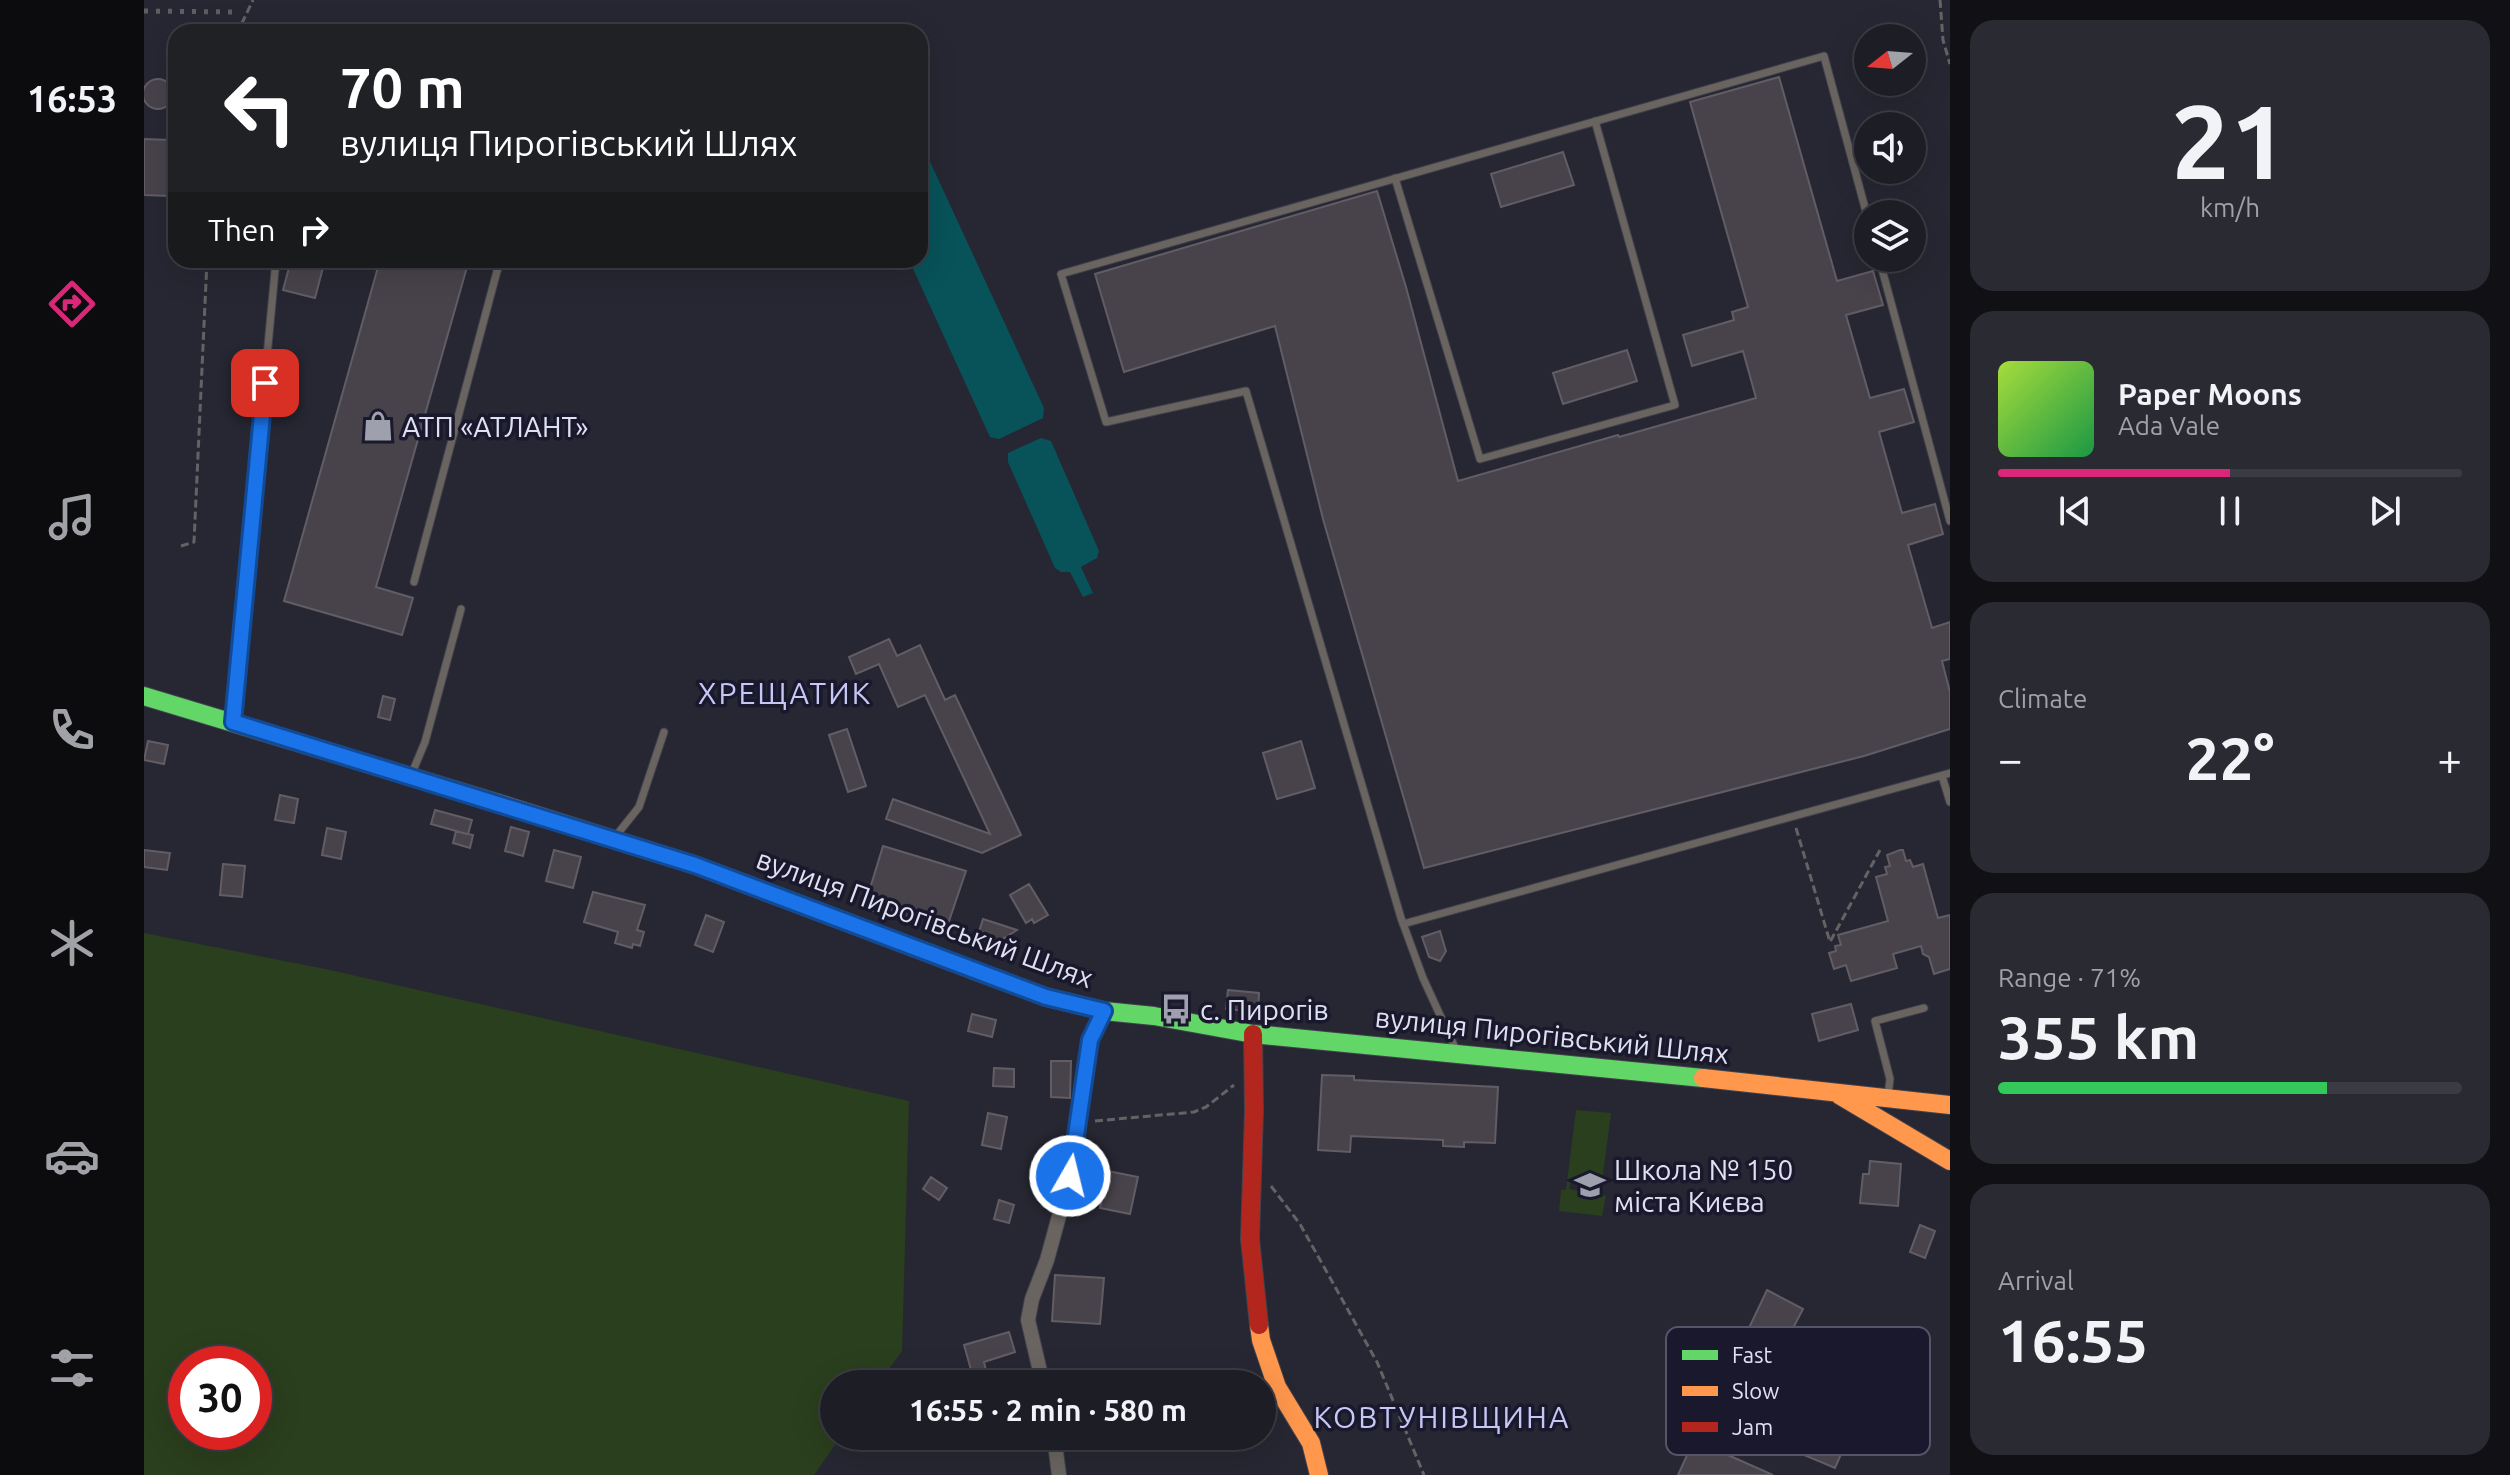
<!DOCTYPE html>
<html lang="en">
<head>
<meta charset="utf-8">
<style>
  body { margin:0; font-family:Ubuntu,sans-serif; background:#2a2a32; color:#f1f3f6; height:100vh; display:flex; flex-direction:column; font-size:30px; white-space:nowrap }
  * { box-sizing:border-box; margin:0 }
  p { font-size:26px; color:#a0a2a7 }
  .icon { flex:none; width:44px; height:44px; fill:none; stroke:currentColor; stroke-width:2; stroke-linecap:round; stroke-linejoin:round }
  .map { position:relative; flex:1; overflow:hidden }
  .panel { display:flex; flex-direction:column; gap:20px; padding:20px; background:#101015; width:560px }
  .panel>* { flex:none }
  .top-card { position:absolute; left:24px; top:24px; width:760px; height:244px; border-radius:24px; box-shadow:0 8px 32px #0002,0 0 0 2px #3b3b43; background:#202124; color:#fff; overflow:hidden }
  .needle { width:52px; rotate:253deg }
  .buttons { position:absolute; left:1710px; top:24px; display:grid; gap:16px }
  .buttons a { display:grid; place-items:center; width:72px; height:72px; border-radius:50%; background:#1d1d26; box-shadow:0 8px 32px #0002,0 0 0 2px #3b3b43; font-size:40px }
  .speed { position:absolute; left:24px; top:1346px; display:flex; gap:16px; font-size:40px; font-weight:700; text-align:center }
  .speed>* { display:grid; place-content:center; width:104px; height:104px; border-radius:50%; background:#1d1d26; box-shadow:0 8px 32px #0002,0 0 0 2px #3b3b43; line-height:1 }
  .speed .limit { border:12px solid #d22; background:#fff; color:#111 }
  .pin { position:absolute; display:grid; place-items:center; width:68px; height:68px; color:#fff; margin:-34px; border-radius:16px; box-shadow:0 4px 12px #0006 }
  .me { position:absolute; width:88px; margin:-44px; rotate:8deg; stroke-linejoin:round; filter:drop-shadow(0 0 6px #0008) }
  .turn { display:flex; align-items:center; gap:28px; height:168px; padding:0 40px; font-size:36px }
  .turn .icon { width:104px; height:104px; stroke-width:2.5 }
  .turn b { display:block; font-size:56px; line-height:68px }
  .then { display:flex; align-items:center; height:76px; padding:0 40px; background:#0003; gap:16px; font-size:30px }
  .big { font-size:60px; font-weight:600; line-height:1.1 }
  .panel .tile { flex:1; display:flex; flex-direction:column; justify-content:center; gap:12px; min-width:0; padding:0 28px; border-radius:24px; background:#2a2a32 }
  .panel .dial { align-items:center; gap:0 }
  .dial b { font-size:104px; line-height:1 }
  .song { display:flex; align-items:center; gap:24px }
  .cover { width:96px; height:96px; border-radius:12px; background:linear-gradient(135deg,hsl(80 70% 55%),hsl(140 70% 35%)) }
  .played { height:8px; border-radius:4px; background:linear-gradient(90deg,#db2777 50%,#3b3b43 50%) }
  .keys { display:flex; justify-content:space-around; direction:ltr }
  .heat { display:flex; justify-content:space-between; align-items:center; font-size:44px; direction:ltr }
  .charge { height:12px; border-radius:6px; background:linear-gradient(90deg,#34c759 71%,#3b3b43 0) }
  .trip { position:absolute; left:676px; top:1370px; width:456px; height:80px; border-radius:40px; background:#1d1d26; box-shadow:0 8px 32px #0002,0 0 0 2px #3b3b43; font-weight:600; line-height:80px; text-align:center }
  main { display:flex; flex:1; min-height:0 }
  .dock { display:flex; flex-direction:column; width:144px; justify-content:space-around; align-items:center; background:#0c0c0f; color:#a0a2a7 }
  .dock .icon { width:56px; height:56px }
  .dock .selected { color:#db2777 }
  .dock b { font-size:36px; color:#f1f3f6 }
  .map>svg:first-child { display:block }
  .green { fill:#2a3f1d; fill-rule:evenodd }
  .water { fill:#085259 }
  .building { fill:#48434b; stroke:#625d64; stroke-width:2 }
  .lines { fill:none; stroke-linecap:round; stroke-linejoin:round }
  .lane-casing { stroke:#42424d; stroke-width:9 }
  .street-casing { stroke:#42424d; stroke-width:16 }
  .fast-casing { stroke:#42424d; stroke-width:20 }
  .slow-casing { stroke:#42424d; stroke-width:20 }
  .jam-casing { stroke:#42424d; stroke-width:20 }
  .path { stroke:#646264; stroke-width:3; stroke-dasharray:8 4; stroke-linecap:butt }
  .lane { stroke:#6a6460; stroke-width:7 }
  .street { stroke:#6a6460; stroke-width:14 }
  .fast { stroke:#63d668; stroke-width:18 }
  .slow { stroke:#ff974d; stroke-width:18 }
  .jam { stroke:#b3261e; stroke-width:18 }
  .rail { stroke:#605e61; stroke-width:5; stroke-dasharray:4 8; stroke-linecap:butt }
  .route-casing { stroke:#114b97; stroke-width:20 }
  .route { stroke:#1a73e8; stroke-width:14 }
  .labels { text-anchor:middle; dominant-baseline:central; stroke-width:7; stroke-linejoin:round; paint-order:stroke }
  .poi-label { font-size:28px; fill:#e0e1f0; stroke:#19182d; text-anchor:start }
  .street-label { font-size:28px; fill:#e0e1f0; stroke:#19182d }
  .neighbourhood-label { font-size:30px; letter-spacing:2px; fill:#c7c7f3; stroke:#19182d }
  .key { fill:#19182d; stroke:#555468; stroke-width:2 }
  .key-label { font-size:22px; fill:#e0e1f0 }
</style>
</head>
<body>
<main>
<nav class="dock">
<b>16:53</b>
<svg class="icon selected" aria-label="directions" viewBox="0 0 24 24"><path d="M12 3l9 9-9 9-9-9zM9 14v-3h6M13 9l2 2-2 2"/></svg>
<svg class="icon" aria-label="music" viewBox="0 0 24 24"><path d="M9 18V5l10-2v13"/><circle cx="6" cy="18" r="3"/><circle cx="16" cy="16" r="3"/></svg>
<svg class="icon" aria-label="phone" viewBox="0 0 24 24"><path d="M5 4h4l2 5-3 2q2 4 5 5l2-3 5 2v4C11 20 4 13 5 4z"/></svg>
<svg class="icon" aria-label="climate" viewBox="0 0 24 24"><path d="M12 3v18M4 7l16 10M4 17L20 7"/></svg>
<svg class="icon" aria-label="car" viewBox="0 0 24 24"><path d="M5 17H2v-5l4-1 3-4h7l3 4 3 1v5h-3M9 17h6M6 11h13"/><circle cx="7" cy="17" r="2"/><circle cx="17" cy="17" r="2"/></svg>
<svg class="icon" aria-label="filters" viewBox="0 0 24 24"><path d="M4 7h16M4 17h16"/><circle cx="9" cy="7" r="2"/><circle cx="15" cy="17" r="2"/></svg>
</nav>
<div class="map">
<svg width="1806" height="1475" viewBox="0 0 1806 1475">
  <rect width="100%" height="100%" fill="#272733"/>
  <path class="green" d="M0,933L186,970L765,1101L758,1351L734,1384H690V1436H697L670,1475H0ZM42,1364H110V1432H42Z
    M1432,1110L1467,1113L1458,1182L1427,1178L1425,1189L1462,1196L1458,1216L1415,1211L1417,1190H1422Z"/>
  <path class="water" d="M776,140L900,408L899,418L855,439L846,437L765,260H776Z
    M897,438L907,441L955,551L953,558L937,567L949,593L939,597L926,572H917L911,568L864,462V453Z"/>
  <path class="building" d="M1635,77L1693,281L1729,271L1739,305L1702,315L1726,398L1760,389L1770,422L1735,432L1758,513L1791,504L1799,534L1764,545L1788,628L1806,622V659L1798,661L1806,692V729L1720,756L1280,868L1179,519L1131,326L980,372L951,274L1233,191L1262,287L1314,481L1474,435L1475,437L1612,398L1599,351L1548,366L1539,335L1590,320L1588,312L1604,307L1546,102Z
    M-1 94a15 15 0 1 1 30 0a15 15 0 1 1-30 0Z
    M0,139L26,140L25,196L0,195Z
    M1419,152L1430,185L1357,207L1347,174Z
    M147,260H181L171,298L139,290Z
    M236,260H325L232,587L269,598L258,635L140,601Z
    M1483,350L1493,381L1419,404L1409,373Z
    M745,639L753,656L776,645L801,700L811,695L877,835L838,853L742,819L749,799L846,834L781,695L754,707L735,664L712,674L705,657Z
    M239,696L251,699L246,720L234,717Z
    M703,729L722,786L704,792L685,735Z
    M4,741L24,745L20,764L0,760Z
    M1157,741L1171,788L1133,799L1119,753Z
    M136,795L154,799L150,823L131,820Z
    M291,810L328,820L324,834L329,835L326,848L309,843L312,831L323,834L287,824Z
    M367,827L385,832L379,856L361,851Z
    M183,828L202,832L197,859L178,855Z
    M739,846L822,871L804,924L774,914L771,923L720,908Z
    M0,850L26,853L23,870L0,867Z
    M410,850L437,857L429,888L402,881Z
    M1756,850H1759L1762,861L1766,860L1769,867L1779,864L1794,918L1806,915V969L1790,974L1785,957L1779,954L1777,946L1749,954L1753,968L1707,981L1702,965L1690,969L1685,953L1692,951L1691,946L1697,945L1694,935L1744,921L1732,877L1743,874L1741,867L1746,866L1743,855Z
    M79,864L101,866L98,897L76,895Z
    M885,884L904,915L890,923L888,919L882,923L866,895Z
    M449,892L501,905L493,930L500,932L496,946L489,944L488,948L471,943L474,932L440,922Z
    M562,915L580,922L569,952L551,945Z
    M839,919L873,930L851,944L833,938Z
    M1296,931L1302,951L1296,961L1285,957L1278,937Z
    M1084,990L1115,993L1114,1012L1082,1009Z
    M1707,1004L1714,1030L1675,1041L1668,1014Z
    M828,1014L852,1020L848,1037L824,1031Z
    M907,1061H927L926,1098L907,1097Z
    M850,1068L870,1069V1087L849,1086Z
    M1178,1075L1210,1076V1080L1354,1087L1351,1143L1320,1142V1147L1299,1146V1140L1207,1136L1206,1152L1174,1150Z
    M844,1113L863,1117L857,1149L838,1145Z
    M1726,1161L1757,1164L1754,1206L1716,1203L1719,1174H1725Z
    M964,1171L994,1177L986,1214L956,1208Z
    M787,1177L803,1188L795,1200L779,1189Z
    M855,1200L870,1205L865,1223L850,1219Z
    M1776,1225L1791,1231L1781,1258L1766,1252Z
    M911,1275L960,1278L956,1324L908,1321Z
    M1623,1290L1659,1309L1636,1353L1679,1374L1697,1338L1773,1376L1758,1407L1738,1397L1720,1435L1708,1429L1691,1468L1646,1449L1645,1452L1563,1416Z
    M865,1332L871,1352L840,1362L845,1384H831L820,1345Z
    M1550,1440L1629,1475H1534Z"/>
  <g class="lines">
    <g class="lane-casing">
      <path id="lane" d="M1251,178L1336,459L1531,405L1451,121
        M1735,258L1806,521
        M270,582L356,260
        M89,720L132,260
        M268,773L281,742L317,609
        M1798,776L1806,802
        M471,837L495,807L520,732
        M1259,924L1806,773
        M1313,1052L1279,978L1257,918L1102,391L962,422L917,274L1680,56L1724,219
        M1744,1096L1746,1079L1731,1021L1780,1008"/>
    </g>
    <g class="street-casing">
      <path id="street" d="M899,1384L884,1320L888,1299L903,1260L926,1176L946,1040L960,1011
        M910,1436L915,1475"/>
    </g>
    <g class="fast-casing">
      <path id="fast" d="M0,696L354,803
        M829,970L902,997L960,1011L1010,1016L1109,1034L1559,1078"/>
    </g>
    <g class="slow-casing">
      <path id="slow" d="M354,803L551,865L829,970
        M1559,1078L1806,1105
        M1695,1095L1806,1161
        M1115,1325L1117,1340L1133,1387L1167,1443L1175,1475"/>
    </g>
    <g class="jam-casing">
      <path id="jam" d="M1109,1034L1110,1111L1106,1239L1115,1325"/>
    </g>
    <path class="path" d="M1796,0L1799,40L1806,64
      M89,32L98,23L109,0
      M37,546L50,542L63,260
      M1652,828L1686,942L1736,850
      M951,1121L1050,1112L1062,1107L1090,1085
      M1127,1186L1156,1224L1233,1362L1280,1475"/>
    <use href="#lane" class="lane"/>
    <use href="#street" class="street"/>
    <use href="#fast" class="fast"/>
    <use href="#slow" class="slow"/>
    <use href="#jam" class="jam"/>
    <path class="rail" d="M0,11L95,12"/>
  </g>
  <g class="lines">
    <g class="route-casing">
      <path id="route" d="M121,383L89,722L551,865L902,997L960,1011L946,1040L926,1176"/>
    </g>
    <use href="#route" class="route"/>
  </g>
  <defs>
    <g id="shop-bare" transform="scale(2.4)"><path d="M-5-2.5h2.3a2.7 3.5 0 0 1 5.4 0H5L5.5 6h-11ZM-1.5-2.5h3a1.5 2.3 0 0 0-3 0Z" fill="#9fa0ae" stroke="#19182d" stroke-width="2.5" paint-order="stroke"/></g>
    <g id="bus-bare" transform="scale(2.4)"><path d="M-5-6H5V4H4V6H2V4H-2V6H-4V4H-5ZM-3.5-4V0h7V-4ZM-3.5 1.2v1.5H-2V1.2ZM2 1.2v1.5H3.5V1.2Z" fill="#9fa0ae" stroke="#19182d" stroke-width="2.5" paint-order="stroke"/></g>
    <g id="school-bare" transform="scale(2.4)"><path d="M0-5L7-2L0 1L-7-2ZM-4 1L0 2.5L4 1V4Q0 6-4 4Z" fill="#9fa0ae" stroke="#19182d" stroke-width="2.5" paint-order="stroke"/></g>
  </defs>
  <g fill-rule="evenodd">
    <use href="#shop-bare" x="234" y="426"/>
    <use href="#bus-bare" x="1032" y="1009"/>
    <use href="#school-bare" x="1446" y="1185"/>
  </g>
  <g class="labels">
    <g class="poi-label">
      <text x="258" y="426">АТП «АТЛАНТ»</text>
      <text x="1056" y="1009">с. Пирогів</text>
      <text x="1470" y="1169">Школа № 150<tspan x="1470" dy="32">міста Києва</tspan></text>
    </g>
    <g class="street-label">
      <text transform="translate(781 918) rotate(20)">вулиця Пирогівський Шлях</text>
      <text transform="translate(1408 1035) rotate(6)">вулиця Пирогівський Шлях</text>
    </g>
    <g class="neighbourhood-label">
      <text x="641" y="693">ХРЕЩАТИК</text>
      <text x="1298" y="1417">КОВТУНІВЩИНА</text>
    </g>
  </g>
  <rect x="1522" y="1327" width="264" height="128" rx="12" class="key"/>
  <rect x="1538" y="1350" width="36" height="10" fill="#63d668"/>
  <rect x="1538" y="1386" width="36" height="10" fill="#ff974d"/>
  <rect x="1538" y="1422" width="36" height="10" fill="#b3261e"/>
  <g class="key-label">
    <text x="1588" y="1363">Fast</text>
    <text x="1588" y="1399">Slow</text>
    <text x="1588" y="1435">Jam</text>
  </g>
</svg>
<div class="buttons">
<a><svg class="needle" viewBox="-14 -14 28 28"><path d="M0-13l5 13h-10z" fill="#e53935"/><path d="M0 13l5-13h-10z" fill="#a0a2a7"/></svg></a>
<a><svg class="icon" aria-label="sound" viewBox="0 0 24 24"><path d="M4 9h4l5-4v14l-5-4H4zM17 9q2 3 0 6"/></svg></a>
<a><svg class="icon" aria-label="layers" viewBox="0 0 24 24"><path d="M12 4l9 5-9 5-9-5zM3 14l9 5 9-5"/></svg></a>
</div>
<div class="speed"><div class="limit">30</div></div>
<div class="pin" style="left:121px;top:383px;background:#d93025"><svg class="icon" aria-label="arrive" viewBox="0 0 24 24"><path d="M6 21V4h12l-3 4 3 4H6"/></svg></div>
<svg class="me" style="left:926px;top:1176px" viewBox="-20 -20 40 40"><circle r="17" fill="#1a73e8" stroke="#fff" stroke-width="3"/><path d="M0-11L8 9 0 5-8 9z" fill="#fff"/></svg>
<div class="trip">16:55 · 2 min · 580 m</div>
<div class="top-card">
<div class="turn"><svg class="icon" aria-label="left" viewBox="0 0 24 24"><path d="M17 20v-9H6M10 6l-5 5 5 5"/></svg><div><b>70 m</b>вулиця Пирогівський Шлях</div></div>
<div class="then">Then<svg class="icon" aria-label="right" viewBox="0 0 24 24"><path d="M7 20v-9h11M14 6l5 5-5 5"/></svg></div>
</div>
</div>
<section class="panel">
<div class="tile dial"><b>21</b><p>km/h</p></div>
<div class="tile">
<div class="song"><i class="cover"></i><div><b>Paper Moons</b><p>Ada Vale</p></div></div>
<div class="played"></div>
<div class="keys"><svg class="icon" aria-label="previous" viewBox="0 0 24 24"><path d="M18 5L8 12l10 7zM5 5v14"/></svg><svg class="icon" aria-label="pause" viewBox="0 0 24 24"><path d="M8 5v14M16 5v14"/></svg><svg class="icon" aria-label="next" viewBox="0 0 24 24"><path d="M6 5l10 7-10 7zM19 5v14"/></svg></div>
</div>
<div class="tile"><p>Climate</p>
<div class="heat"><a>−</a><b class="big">22°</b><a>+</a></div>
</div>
<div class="tile"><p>Range · 71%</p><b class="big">355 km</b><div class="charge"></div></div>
<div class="tile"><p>Arrival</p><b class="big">16:55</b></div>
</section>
</main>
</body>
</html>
